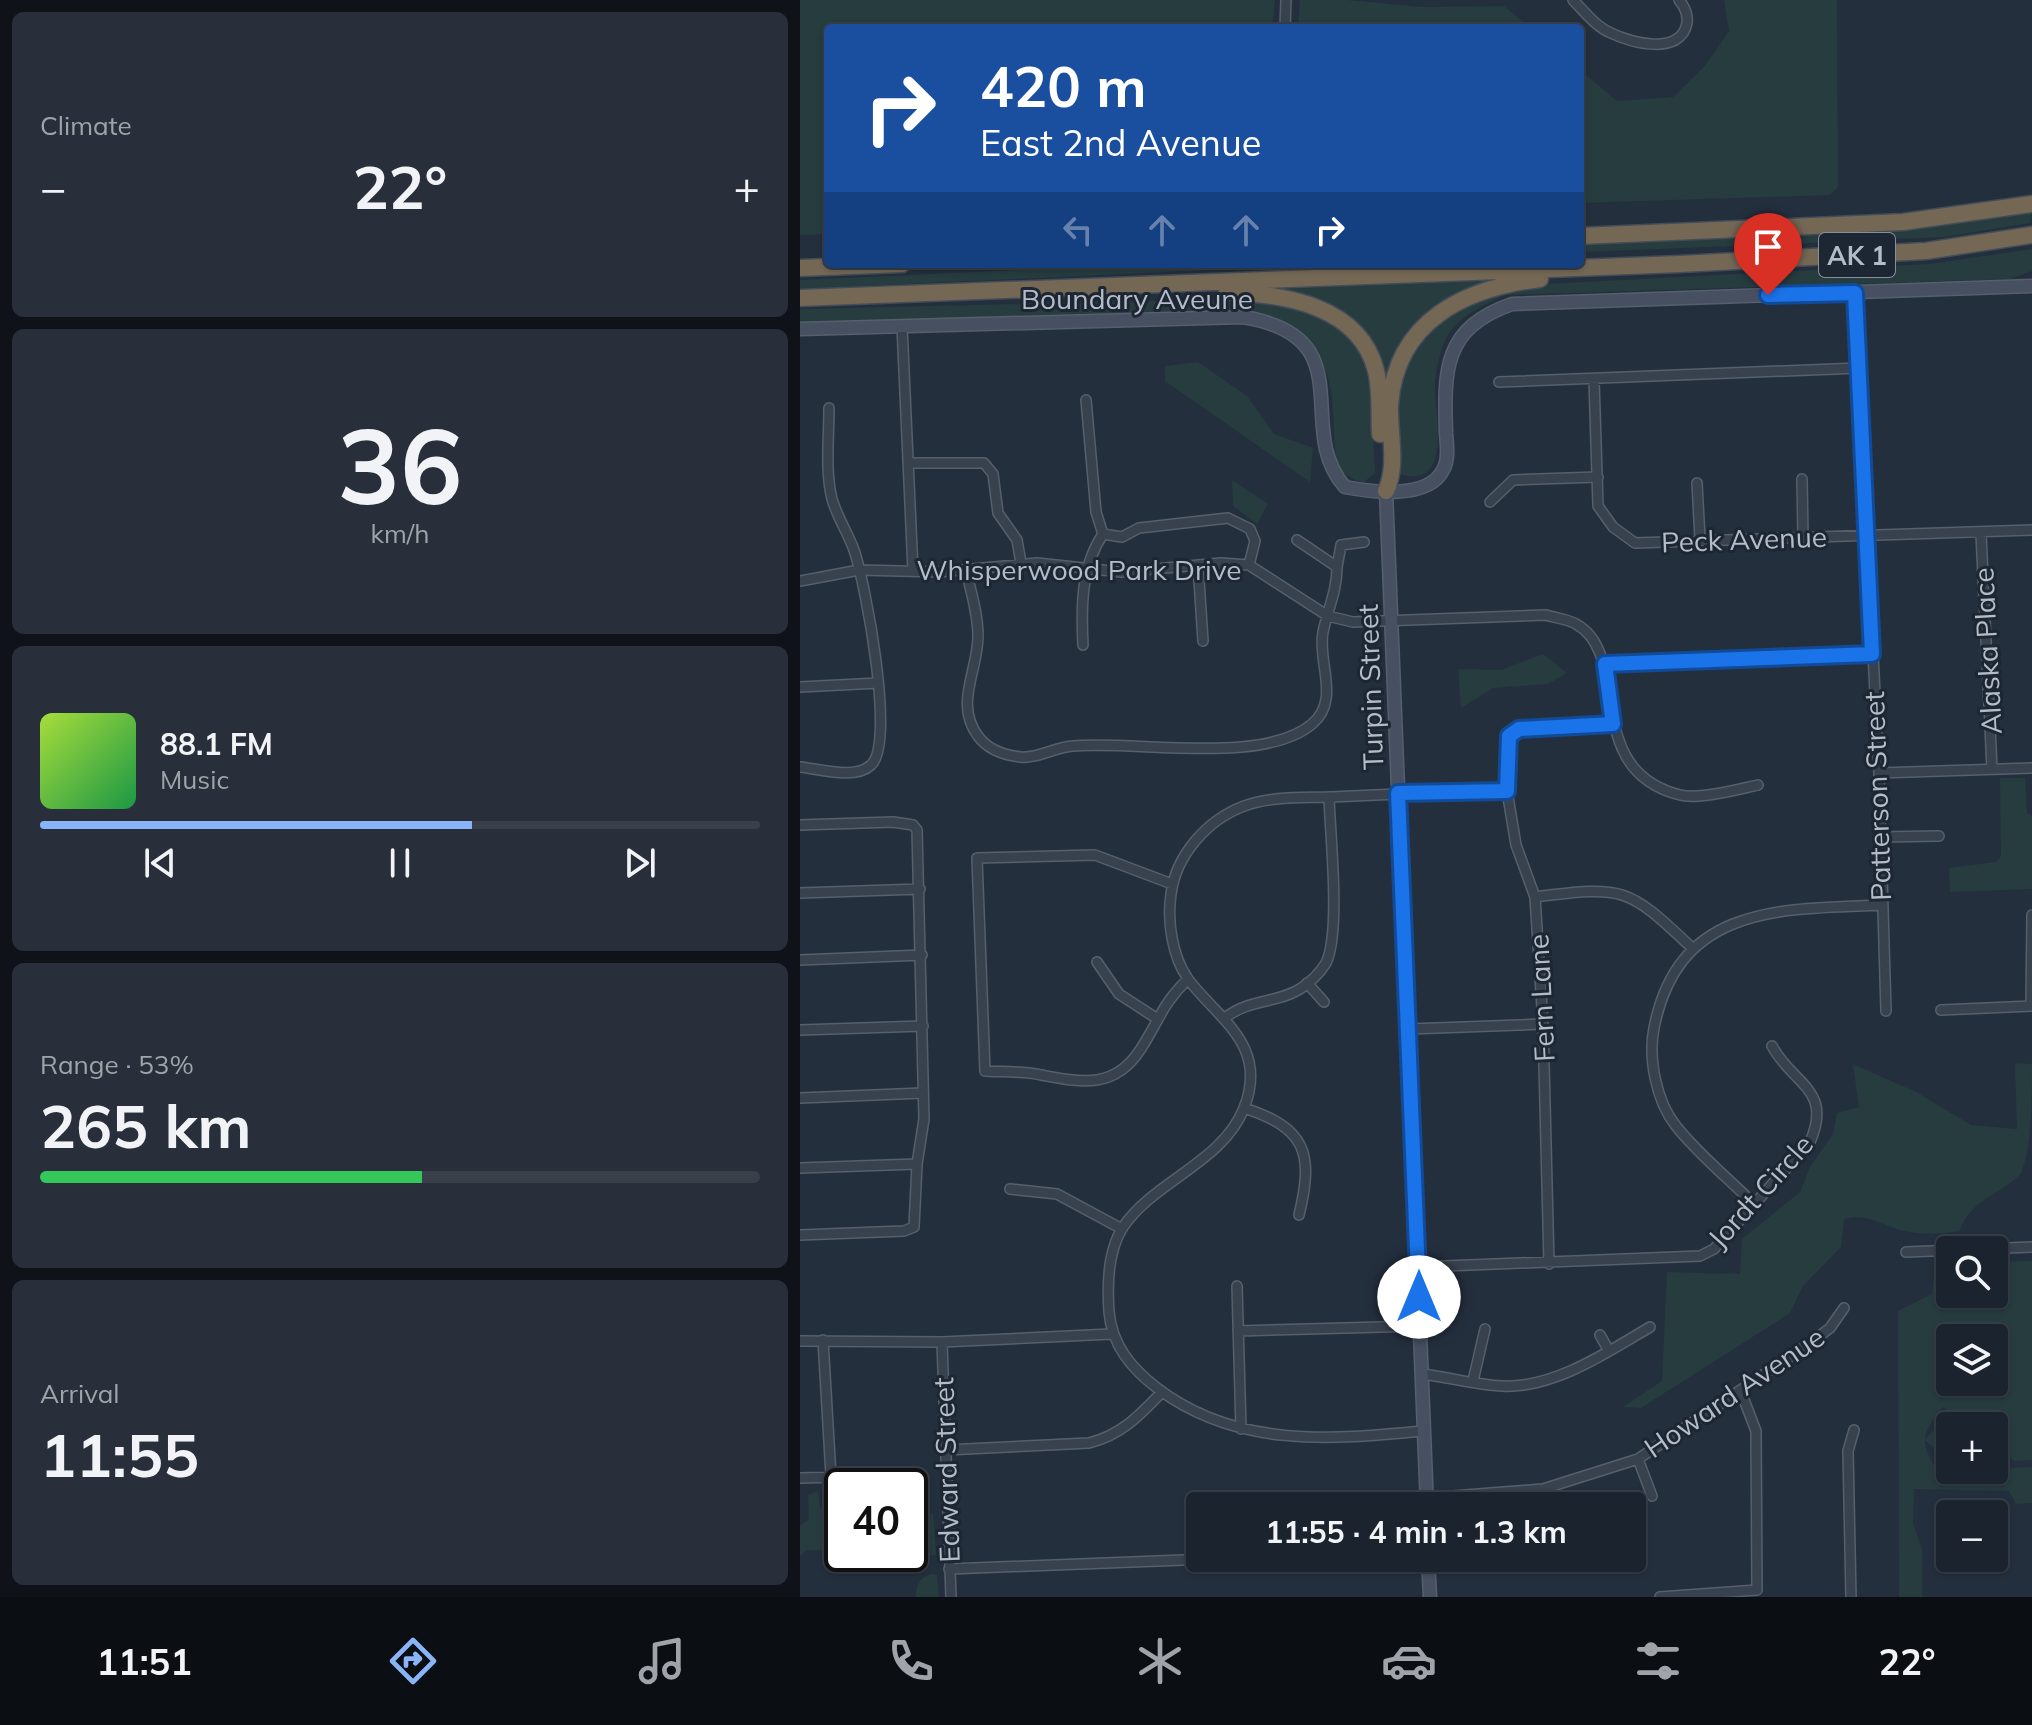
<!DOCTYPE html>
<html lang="en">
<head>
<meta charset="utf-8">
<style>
  body { margin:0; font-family:Mulish,sans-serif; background:#282f3a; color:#f1f3f6; height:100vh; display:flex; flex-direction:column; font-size:30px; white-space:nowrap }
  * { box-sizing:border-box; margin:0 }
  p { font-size:26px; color:#a0a4aa }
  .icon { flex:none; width:44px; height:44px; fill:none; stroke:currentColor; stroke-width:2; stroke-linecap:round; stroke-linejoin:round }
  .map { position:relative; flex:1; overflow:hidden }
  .details { display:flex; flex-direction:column; gap:12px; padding:12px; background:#0f1319; width:800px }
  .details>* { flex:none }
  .banner { position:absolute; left:24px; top:24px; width:760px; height:244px; border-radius:8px; box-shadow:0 2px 6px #0004,0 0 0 2px #39404a; background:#1a4fa0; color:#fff; overflow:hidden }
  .buttons { position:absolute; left:1136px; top:1236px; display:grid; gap:16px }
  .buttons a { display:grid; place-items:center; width:72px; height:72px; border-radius:8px; background:#1b232e; box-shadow:0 2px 6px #0004,0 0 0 2px #39404a; font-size:40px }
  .speed { position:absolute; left:24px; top:1468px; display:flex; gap:16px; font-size:40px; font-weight:700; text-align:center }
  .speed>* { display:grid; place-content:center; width:104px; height:104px; border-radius:50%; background:#1b232e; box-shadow:0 2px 6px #0004,0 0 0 2px #39404a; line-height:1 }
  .speed .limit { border:4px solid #111; border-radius:12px; background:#fff; color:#111 }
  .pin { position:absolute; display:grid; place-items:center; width:68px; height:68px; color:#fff; margin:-82px -34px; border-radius:50% 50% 50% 0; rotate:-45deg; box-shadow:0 0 8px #0007 }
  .pin .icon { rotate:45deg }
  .me { position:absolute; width:88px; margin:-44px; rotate:0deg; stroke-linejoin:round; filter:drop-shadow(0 0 6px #0008) }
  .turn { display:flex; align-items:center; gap:28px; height:168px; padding:0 24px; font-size:36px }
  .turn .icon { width:104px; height:104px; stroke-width:2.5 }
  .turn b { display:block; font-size:56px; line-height:68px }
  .lanes { display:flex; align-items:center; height:76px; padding:0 24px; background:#0003; justify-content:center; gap:40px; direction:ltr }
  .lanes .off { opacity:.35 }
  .big { font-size:60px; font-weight:700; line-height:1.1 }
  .details .card { flex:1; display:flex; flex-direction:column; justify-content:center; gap:12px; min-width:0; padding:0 28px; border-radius:12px; background:#282f3a }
  .details .dial { align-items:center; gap:0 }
  .dial b { font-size:104px; line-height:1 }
  .song { display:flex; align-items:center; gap:24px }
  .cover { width:96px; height:96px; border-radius:12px; background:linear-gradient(135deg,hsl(80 70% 55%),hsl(140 70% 35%)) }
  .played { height:8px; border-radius:4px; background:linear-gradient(90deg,#8ab4f8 60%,#39404a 60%) }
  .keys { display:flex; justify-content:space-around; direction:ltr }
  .heat { display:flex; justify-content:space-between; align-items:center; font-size:44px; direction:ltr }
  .charge { height:12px; border-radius:6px; background:linear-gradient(90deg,#34c759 53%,#39404a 0) }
  .trip { position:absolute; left:386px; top:1492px; width:460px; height:80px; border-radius:8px; background:#1b232e; box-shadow:0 2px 6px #0004,0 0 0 2px #39404a; font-weight:700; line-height:80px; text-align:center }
  .tab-bar { display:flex; height:128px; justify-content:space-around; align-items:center; background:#0b0e12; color:#a0a4aa }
  .tab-bar .icon { width:56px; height:56px }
  .tab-bar .current { color:#8ab4f8 }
  .tab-bar b { font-size:36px; color:#f1f3f6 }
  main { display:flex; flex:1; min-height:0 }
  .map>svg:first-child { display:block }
  .green { fill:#263c3f; fill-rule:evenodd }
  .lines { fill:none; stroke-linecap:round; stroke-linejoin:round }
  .street-casing { stroke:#565f6c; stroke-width:12 }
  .secondary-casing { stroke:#565f6c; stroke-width:15 }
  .highway-casing { stroke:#434c59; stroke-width:19 }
  .street { stroke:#38414e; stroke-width:9 }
  .secondary { stroke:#465061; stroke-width:12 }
  .highway { stroke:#746855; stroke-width:16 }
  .route-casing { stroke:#114b97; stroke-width:20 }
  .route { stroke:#1a73e8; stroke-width:14 }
  .labels { text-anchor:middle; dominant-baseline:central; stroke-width:6; stroke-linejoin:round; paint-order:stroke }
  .shield { fill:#1d2633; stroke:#878f9c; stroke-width:2 }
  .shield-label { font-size:26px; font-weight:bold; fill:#b4bcc9 }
  .street-label { font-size:28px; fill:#b4bcc9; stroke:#1d2633 }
</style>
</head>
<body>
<main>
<section class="details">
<div class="card"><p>Climate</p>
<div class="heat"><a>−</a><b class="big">22°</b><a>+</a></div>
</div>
<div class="card dial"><b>36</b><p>km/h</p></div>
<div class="card">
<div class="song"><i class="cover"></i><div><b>88.1 FM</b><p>Music</p></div></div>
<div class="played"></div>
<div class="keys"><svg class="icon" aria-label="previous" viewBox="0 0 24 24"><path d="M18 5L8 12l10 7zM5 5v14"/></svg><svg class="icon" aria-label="pause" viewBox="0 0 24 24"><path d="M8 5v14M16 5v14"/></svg><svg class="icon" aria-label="next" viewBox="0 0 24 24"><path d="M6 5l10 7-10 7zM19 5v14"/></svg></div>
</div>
<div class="card"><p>Range · 53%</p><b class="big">265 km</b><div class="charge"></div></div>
<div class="card"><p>Arrival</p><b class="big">11:55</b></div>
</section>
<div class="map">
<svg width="1232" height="1597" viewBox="0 0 1232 1597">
  <rect width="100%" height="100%" fill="#242f3e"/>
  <path class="green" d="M0,0H475L472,28H28V234L0,235Z
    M500,0H547L622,7L704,6L730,28H498Z
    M924,0H1037L1038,187L1030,195L780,203V70L817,101L873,97L904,67L929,31Z
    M1232,209L1230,223L1145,237L1095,239L1089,236L1094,229L1142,226Z
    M1061,231L1069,236L1063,241L780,252V244Z
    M1232,249V271L1210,279L706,295C682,306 655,317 644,343C639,356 635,373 635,386C635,414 653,491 599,474L596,468L597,403L605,367L620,340L666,303L728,285L1129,264Z
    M350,264H534L0,289V280Z
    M693,280C610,308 614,334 585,410C569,323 567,311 477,289Z
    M429,299C572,311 570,343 575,473L564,482L557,481L540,471C533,450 534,431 533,410C530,352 501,318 444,310L0,325V309Z
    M398,362L447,396L474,434L513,448L510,482L365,381V366Z
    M432,480L468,504L457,524L433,506Z
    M743,654L767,673L748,684L693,688L661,708L658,669L701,670Z
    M1200,778H1225L1227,813L1232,816V889L1150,892L1149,868L1196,862L1201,856Z
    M1215,1063L1232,1064C1232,1095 1232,1149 1221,1173C1199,1197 1174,1196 1159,1231C1139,1235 1114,1235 1094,1228C1075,1221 1065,1214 1044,1219L1041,1247L1003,1286L990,1313L841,1408L823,1407L862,1381L867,1272L940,1274L942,1239L1000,1192L1010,1167L1033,1134L1037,1113L1059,1107L1053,1064L1116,1092L1171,1125L1217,1129Z
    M1232,1261V1460L1214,1461L1194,1444V1426H1150V1462L1125,1440L1150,1412L1143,1407C1121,1435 1119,1440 1137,1471L1232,1467V1503L1216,1504L1209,1491L1114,1489L1113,1523L1122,1549V1597H1099L1098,1311L1132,1294L1134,1274L1150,1275V1294H1194V1262ZM1150,1338H1194V1382H1150Z
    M18,1491L20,1508L42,1512V1551L6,1550L0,1556V1526L9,1519L8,1495Z
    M110,1507L133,1514L136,1555L78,1559L71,1554H110Z
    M131,1574L137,1575L139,1597H116C116,1585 119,1578 131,1574Z"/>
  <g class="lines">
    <g class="street-casing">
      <path id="street" d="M773,0C784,11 796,27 811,33C831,43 881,56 887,23C888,14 885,7 879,0
        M485,28L486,0
        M1055,293L1079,773L1086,1011
        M102,326L113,571
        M794,380L798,506L813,527L835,543L1232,530
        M699,382L1059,368
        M108,463H184L193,474L198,513L217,540L221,563
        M1002,479L1003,535
        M897,483L900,539
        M690,502L713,480L798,477
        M303,534L322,537L339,528L428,518L450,529L455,541L449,565
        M1181,534L1192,769
        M398,565L403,641
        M537,567L541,545L564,542
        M166,570C171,592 178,614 178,636C178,671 154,704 178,736C188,750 203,755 220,757C237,759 255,747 273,746C335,740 462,766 512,724C541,700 517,662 523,632C528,608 537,591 537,567L497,540
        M0,581L59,570L140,572L237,563L321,572L421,563L449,565L528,616L553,622L746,615C755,618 768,619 776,624C833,655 780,770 880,795C898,800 939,789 958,785
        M283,645C281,608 281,566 303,534L296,512L286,400
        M805,664L1072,654
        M0,687L78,683
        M0,767C20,769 55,780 71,765C96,743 65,582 54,550C48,533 37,517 32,499C25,471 29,437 29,408
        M1079,773L1232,768
        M0,825L93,822L113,825L117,830L124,1119L117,1164L114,1227L104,1231L0,1235
        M1079,837L1139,836
        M372,884L295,855L177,858L185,1071C203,1072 223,1071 241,1075C280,1082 314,1090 340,1050C359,1021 362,1004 388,979
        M0,893L120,889
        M735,897C823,886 827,886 891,947
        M0,960L122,955
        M297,962L319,994L356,1018
        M507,983L524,1002
        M1231,1006L1232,915
        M1141,1010L1232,1006
        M426,1017C452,998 475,1004 500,989C509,983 520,973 526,963C541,932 530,834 529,797
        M609,1029L743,1024
        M0,1030L123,1026
        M0,1098L123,1093
        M444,1108C506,1128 514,1153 499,1215
        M0,1168L117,1164
        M210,1189L257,1194L322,1229
        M954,1204C929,1179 898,1154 876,1126C856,1101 848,1058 854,1028C878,905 980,909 1081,905
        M1106,1252L1232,1247
        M749,1264L743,1024L735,897L716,845L707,791L709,736L719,729L813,724
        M620,1267L900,1256L914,1249L1010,1142C1033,1089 993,1085 972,1046
        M437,1286L441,1429
        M438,1331L619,1326
        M800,1335L809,1351
        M23,1340L31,1476
        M0,1341L142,1342L311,1334
        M142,1342L151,1597
        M622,1374C648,1377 676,1385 702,1386C753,1389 808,1352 850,1327
        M673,1381L685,1329
        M623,1431C530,1440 436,1448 357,1388C331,1368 312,1345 309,1312C307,1284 308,1250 323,1227C354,1181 423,1162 444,1108C469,1045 418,1019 388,979C372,956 367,921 371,894C376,855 407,820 444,806C471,796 502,798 531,797C590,794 648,792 707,791
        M146,1450L289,1443C321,1435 339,1416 362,1392
        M838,1459L852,1496
        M0,1478L82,1476
        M627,1498L743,1489L838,1459L1009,1344L1030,1328L1044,1308
        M149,1569L435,1558
        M860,1597L957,1590L956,1431L941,1392
        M1051,1597L1048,1451L1054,1430"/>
    </g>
    <g class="secondary-casing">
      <path id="secondary" d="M0,329L443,317C566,337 492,428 545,487C571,492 628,500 643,470C649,460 647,445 646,433C644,370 643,328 712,304L1232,286
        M586,491L627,1506
        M628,1558L630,1597"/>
    </g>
    <g class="highway-casing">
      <path id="highway" d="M780,236L1103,222L1232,204
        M0,268L102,264
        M427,292C485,294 560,306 576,371C581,391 579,413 580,434
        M0,298L880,264L1126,251L1232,235
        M586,491C598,465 589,433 590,405C596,320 666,288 740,279"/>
    </g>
    <use href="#street" class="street"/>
    <use href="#secondary" class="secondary"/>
    <use href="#highway" class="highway"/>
  </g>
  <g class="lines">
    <g class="route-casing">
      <path id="route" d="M619,1297L598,793L707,791L709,736L719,729L813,724L805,664L1072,654L1055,293L968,295"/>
    </g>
    <use href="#route" class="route"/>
  </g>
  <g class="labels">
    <rect class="shield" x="1019" y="233" width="76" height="44" rx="6"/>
    <g class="shield-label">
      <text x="1057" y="255">AK 1</text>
    </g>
    <g class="street-label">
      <text x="337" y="298">Boundary Aveune</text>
      <text transform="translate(944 539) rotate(-2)">Peck Avenue</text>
      <text x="279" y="569">Whisperwood Park Drive</text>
      <text transform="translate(1187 651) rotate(-93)">Alaska Place</text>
      <text transform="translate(570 687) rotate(-92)">Turpin Street</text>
      <text transform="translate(1077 796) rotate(-92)">Patterson Street</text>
      <text transform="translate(741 998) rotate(-93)">Fern Lane</text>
      <text transform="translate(960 1191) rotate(-48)">Jordt Circle</text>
      <text transform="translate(934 1392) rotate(-34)">Howard Avenue</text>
      <text transform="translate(146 1470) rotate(-92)">Edward Street</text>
    </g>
  </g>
</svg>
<div class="buttons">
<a><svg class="icon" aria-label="search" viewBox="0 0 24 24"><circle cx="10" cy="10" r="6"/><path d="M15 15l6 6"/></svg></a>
<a><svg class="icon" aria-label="layers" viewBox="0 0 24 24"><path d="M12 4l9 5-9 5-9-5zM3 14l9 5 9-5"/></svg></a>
<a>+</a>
<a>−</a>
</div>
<div class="speed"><div class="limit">40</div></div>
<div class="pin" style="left:968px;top:295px;background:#d93025"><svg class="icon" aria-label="arrive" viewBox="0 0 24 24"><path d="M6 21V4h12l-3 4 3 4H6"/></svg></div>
<svg class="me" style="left:619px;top:1297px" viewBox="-20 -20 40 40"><circle r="19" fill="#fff"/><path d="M0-13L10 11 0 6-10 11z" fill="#1a73e8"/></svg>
<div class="trip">11:55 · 4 min · 1.3 km</div>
<div class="banner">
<div class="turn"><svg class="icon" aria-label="right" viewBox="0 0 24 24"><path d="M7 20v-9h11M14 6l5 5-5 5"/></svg><div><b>420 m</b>East 2nd Avenue</div></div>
<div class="lanes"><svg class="icon off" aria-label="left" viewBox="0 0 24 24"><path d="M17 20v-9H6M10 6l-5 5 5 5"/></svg><svg class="icon off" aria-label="ahead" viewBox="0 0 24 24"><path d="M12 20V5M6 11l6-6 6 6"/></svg><svg class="icon off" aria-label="ahead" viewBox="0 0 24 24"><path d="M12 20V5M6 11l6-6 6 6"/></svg><svg class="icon" aria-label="right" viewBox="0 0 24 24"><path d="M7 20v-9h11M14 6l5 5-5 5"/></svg></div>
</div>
</div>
</main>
<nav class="tab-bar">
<b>11:51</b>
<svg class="icon current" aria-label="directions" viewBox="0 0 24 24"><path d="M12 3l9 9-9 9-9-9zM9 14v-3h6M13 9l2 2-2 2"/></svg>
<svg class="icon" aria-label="music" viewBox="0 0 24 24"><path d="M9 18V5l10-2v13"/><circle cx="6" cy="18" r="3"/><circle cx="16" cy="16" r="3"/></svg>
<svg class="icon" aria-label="phone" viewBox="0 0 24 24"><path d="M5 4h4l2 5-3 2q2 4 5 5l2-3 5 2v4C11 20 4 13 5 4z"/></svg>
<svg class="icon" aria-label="climate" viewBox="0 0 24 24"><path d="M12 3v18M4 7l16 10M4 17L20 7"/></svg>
<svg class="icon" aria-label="car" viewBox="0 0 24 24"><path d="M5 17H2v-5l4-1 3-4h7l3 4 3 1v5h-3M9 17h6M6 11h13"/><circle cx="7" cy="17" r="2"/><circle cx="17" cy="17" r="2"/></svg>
<svg class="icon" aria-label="filters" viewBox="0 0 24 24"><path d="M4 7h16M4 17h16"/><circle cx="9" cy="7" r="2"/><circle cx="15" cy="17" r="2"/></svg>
<b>22°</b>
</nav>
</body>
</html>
